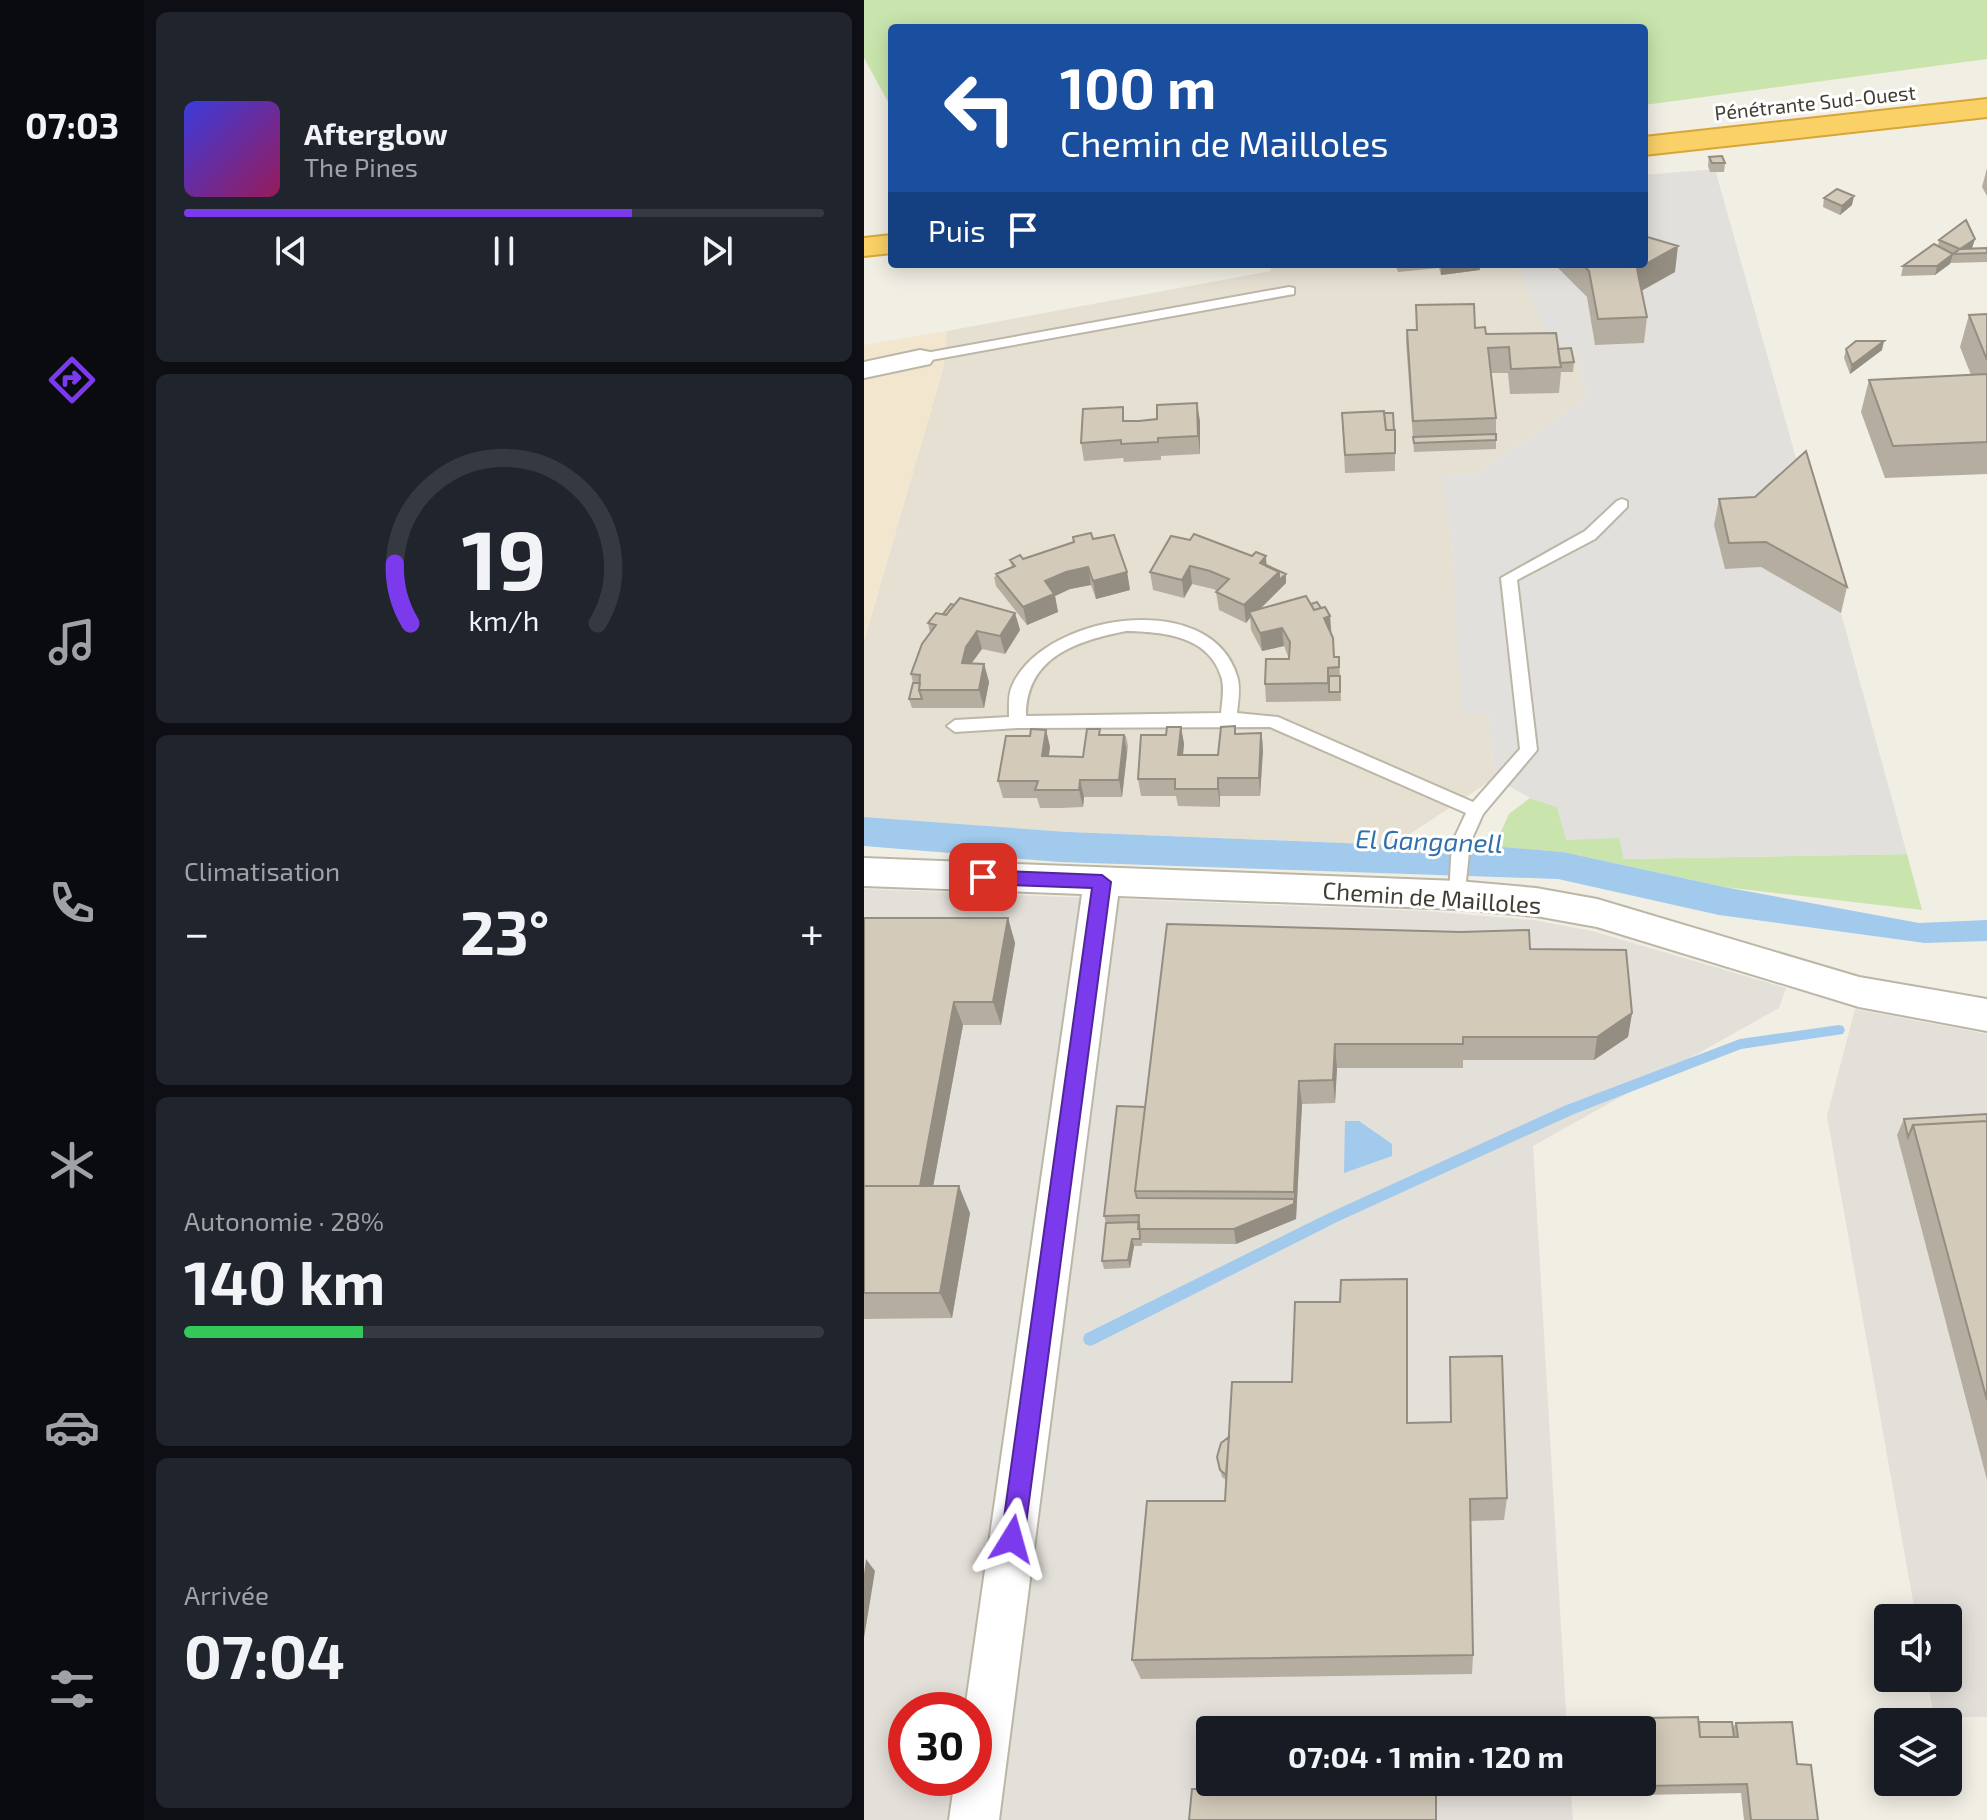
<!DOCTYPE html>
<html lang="fr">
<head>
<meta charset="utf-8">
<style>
  body { margin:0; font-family:"Exo 2",sans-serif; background:#20242c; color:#f1f3f6; height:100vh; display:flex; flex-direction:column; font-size:30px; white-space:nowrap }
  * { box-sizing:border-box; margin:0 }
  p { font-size:26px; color:#9ea1a6 }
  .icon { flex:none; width:44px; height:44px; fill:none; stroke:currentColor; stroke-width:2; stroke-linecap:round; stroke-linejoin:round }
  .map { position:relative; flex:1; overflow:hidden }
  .sheet { display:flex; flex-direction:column; gap:12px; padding:12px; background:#0d0f14; width:720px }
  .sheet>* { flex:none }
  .hud { position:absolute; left:24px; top:24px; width:760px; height:244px; border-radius:8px; box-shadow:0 4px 20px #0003; background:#1a4fa0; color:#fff; overflow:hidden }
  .controls { position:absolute; left:1010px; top:1604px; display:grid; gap:16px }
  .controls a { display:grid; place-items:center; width:88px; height:88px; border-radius:8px; background:#171b24; box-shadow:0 4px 20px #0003; font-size:40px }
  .speed { position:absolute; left:24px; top:1692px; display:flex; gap:16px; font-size:40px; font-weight:700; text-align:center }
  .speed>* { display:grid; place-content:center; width:104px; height:104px; border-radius:50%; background:#171b24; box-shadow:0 4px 20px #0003; line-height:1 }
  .speed .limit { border:12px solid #d22; background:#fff; color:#111 }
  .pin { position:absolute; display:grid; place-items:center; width:68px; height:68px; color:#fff; margin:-34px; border-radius:16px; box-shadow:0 4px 12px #0006 }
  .me { position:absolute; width:88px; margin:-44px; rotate:8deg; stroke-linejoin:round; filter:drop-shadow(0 0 6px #0008) }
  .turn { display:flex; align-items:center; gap:28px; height:168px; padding:0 40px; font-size:36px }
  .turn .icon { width:104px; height:104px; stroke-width:2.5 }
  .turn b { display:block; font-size:56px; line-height:68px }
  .then { display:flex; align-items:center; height:76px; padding:0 40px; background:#0003; gap:16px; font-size:30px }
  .big { font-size:60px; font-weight:700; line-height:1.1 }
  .sheet .widget { flex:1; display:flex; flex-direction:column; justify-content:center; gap:12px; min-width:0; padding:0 28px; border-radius:12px; background:#20242c }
  .sheet .dial { align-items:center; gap:0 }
  .dial svg { height:208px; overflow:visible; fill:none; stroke:#363941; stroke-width:7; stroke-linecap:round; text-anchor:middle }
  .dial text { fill:#f1f3f6; stroke:none }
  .song { display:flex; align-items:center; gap:24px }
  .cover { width:96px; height:96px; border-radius:12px; background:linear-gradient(135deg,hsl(240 70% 55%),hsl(330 70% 35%)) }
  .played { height:8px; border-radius:4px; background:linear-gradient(90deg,#7c3aed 70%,#363941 70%) }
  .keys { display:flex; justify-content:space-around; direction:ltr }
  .heat { display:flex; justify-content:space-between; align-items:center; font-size:44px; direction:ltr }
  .charge { height:12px; border-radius:6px; background:linear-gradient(90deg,#34c759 28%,#363941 0) }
  .trip { position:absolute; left:332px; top:1716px; width:460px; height:80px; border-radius:8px; background:#171b24; box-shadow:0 4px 20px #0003; font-weight:700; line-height:80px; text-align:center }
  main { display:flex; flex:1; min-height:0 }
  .menu { display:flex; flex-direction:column; width:144px; justify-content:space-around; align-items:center; background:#090b0e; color:#9ea1a6 }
  .menu .icon { width:56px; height:56px }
  .menu .selected { color:#7c3aed }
  .menu b { font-size:36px; color:#f1f3f6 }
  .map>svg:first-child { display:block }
  .residential { fill:#e5e0d2 }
  .commercial { fill:#f3e6cf }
  .industrial { fill:#e3dfd9; fill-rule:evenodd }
  .green { fill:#c9e5ad }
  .parking { fill:#e2e0dc }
  .water { fill:#a1caed }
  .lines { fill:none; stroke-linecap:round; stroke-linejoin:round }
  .stream { fill:#a1caed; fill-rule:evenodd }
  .lane-casing { stroke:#bcb6a7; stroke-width:4 }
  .street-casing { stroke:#bcb6a7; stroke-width:4 }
  .highway-casing { stroke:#d8a637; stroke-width:4 }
  .lane { fill:#fff; fill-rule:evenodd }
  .street { fill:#fff; fill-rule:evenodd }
  .highway { fill:#f9d167; fill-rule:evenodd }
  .wall { fill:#b5aea0 }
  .shaded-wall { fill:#948d82 }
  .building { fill:#d3caba; stroke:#948d82; stroke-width:2 }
  .route { fill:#7c3aed; stroke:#51269a; stroke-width:2 }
  .labels { text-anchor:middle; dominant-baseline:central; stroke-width:6; stroke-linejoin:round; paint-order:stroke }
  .far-street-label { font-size:20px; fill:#433e34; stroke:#fff }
  .street-label { font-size:24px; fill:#433e34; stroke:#fff }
  .water-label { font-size:26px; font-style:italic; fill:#3171ab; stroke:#fff }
</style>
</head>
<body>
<main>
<nav class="menu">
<b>07:03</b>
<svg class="icon selected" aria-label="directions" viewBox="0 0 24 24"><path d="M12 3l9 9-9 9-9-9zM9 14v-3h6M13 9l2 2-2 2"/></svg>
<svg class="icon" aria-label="music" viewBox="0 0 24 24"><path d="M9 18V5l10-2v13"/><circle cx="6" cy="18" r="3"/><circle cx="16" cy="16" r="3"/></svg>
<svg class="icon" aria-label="phone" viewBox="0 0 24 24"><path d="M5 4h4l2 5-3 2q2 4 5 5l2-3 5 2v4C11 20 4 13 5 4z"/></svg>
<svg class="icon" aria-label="climate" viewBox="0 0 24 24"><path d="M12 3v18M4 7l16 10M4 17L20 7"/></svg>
<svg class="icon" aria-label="car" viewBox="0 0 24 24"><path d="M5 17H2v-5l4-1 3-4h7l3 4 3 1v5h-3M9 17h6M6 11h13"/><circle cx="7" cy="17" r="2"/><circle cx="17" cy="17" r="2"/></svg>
<svg class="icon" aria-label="filters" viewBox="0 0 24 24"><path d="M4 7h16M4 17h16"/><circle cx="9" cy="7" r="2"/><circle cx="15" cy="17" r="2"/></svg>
</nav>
<section class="sheet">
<div class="widget">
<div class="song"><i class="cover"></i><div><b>Afterglow</b><p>The Pines</p></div></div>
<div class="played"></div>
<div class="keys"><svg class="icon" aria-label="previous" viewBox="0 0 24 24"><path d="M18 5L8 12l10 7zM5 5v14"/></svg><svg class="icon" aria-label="pause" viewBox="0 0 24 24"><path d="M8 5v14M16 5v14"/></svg><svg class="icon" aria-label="next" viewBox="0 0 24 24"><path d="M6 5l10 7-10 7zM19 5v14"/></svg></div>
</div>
<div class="widget dial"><svg viewBox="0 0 100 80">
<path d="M14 69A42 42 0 1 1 86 69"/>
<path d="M14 69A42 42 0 0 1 8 46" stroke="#7c3aed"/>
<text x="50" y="56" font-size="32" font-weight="700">19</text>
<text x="50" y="72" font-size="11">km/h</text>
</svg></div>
<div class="widget"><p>Climatisation</p>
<div class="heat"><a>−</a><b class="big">23°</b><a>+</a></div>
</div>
<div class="widget"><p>Autonomie · 28%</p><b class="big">140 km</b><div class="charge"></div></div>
<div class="widget"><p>Arrivée</p><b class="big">07:04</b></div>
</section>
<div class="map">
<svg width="1123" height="1820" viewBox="0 0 1123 1820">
  <rect width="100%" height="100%" fill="#f1eee4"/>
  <path class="residential" d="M406,264H653L662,282L710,349L723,397L615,472L578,477L588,539L598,713H624L631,778L529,845L204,832L0,817V641L79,369L83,331L407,271Z"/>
  <path class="commercial" d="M83,331L79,369L0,640V345Z"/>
  <path class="industrial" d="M0,889L561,911L669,920L728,931L922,988L915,1008L669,1146L703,1730H346V1782H706L709,1820H0ZM42,1710H110V1778H42Z
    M991,1009L1123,1034V1717H1070L1063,1678H1084V1618H1052L963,1116Z"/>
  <path class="green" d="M0,0H1123V59L780,105V28H28V109L0,58Z
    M666,798L693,807L756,838L760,859L1043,854L1058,910L860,887L699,852L630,847L645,814Z"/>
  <path class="parking" d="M851,169L937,476L861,568L897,567L977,613L1043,854L760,859L755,838L702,840L693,807L666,798L631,778L624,714L597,713L588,539L577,477L615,472L723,397L710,349L688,347L653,264H780V175Z"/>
  <path class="water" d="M0,817L204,832L528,845L538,839L699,852L860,887L1055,923L1123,920V941L1061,943L855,915L694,879L196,862L0,846Z
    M481,1121H495L528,1144V1156L480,1173Z"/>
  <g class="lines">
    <path class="stream" d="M975,1025L979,1026L981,1030L979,1034L877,1049L710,1114L475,1221L231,1344L226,1346L221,1344L219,1339L221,1334L465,1213L700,1106L876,1039Z"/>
    <g class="lane-casing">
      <path id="lane" d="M425,287L430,288V294L56,362L49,358L56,354Z
        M758,499L763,501V507L731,539L653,580L673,750L619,814L606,843L600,900H588L585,895L588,843L602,813L406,727L153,728L91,732L83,726L91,720L145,717C145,706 144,695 148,686C180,613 347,588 373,676C377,688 374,702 373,713L414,717L609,802L656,749L637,578L721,531L753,501ZM262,631C298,632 344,635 357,676C361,687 358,702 357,713L162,716C162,657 212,641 262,631Z"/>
    </g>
    <g class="street-casing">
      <path id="street" d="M56,350L66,352L70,358L66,364L0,378V362Z
        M0,858L594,881L672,888L733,899L995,977L1123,999V1031L995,1007L733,927L672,916L594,909L254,896L135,1820H85L91,1778H110V1710H101L218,894L0,886Z"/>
    </g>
    <g class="highway-casing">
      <path id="highway" d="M1123,99V117L780,155V137Z
        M28,235V253L0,256V238Z"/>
    </g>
    <use href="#lane" class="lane"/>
    <use href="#street" class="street"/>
    <use href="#highway" class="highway"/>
  </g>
  <path class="wall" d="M845,157L861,163L860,172H846L844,166Z
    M1123,168V196L1118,187Z
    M960,198L988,205L976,215L959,207Z
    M1111,239L1108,248H1123V262L1086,263L1071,275L1037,276L1039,266L1074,246L1075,240Z
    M531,264H631L616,266V270L577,275L575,268L534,272Z
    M691,264H780L811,272L777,291L783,317L780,343L731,345L723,297L691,265Z
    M552,305L611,328L622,334L694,349L710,362L709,372H697L695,393L646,394L644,373H627L632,418V449L550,452L542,341L543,330H552Z
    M1123,314V474L1021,478L997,412L1005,380L1107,375L1096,347L1105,315Z
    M982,349L1018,350L986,374L980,358Z
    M478,413H520L531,430V471L481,473Z
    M261,421H336V454L297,456V460L260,462L259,458L220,461L217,443Z
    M855,499L983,587L977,613L897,567L861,569L850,525Z
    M229,539L263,572L266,590L232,599L227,585L206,589L191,596L194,612L163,625L132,586L130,577L148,568L146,560L159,559Z
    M388,556H402V565L422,583L396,609L447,604L457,608L466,616L470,657H475L477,701L402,702L401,684L425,659L420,646L398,651L387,630L386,618L382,623L355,610L352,592L354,591L349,589L328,584L320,598L289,590L286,572Z
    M151,613L156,630L141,654L118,649L108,663L120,664L125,682L120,708H48L45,699L49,683L47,674L66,633L64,623L79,614Z
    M317,727L320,744L319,755H354L372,734L397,733L399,743L396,796H356V807L314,806L312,796H277L274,779L302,735Z
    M182,730L186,747L185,756L219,757L237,735L262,736L264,746L258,797H220L219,807L197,808H176L173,798H139L134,781L166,736Z
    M0,918H144L151,943L137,1025H99L69,1186L106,1213L88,1318L0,1319Z
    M666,949L768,1013L764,1037L730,1060H599V1068H473L471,1103L438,1104L432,1219L372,1244L278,1243V1246H270L266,1268L240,1269L238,1261L242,1223L240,1216L281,1107Z
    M1123,1114V1480L1033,1135L1040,1119Z
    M586,1357L643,1498L640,1520L607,1521L609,1655L608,1674L277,1679L268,1660L361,1501L362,1480L358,1477L353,1457L544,1423L586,1422Z
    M776,1718L835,1722L869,1727L872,1723L933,1764L954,1820H880L877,1793L778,1795L777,1782H778V1730H773V1727Z"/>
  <path class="shaded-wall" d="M990,196L988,205L976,215L978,206Z
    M1111,239L1108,248L1096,249Z
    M814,246L811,272L770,295L773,269Z
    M1089,254L1086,264L1071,275L1073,266Z
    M577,264H616V270L577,275Z
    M1020,341L1018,350L986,374L988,365Z
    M333,403L336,421V454L334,436Z
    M402,556L403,574L396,563Z
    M326,566L328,584L320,598L318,580Z
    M224,567L227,585L206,589L191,596L194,612L163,625L159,607L181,581L202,572Z
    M263,572L266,590L232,599L229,581Z
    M415,572L422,574V583L388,617L385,612L386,618L382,623L380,605Z
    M151,613L156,630L141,654L136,636Z
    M466,616L467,634L451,618Z
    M418,628L420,646L398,651L396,633Z
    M113,631L118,649L106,665L98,663L102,647Z
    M120,664L125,682L120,708L115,690Z
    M317,727L320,744L317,773L314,755Z
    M182,730L186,747L182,774L178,756Z
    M397,733L399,751L396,796L395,778Z
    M260,735L263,753L258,797L255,780Z
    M354,778L356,796V807L354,789Z
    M216,780L220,797L219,807L215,790Z
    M144,918L151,943L137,1025L129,1002Z
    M90,1002L99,1025L64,1214L55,1192Z
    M768,1013L764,1037L730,1060L733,1037Z
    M471,1044L473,1068L471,1103L469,1080Z
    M435,1081L438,1104L432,1219L372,1244L370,1229L430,1199V1192Z
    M95,1186L106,1213L88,1318L76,1293Z
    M268,1239L270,1246L266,1268L264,1260Z
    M2,1559L11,1571L0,1638V1574Z"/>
  <path class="building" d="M858,156L861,163H848L845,157Z
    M973,189L990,196L978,206L960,198Z
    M1102,220L1111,239L1096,249L1123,248V253L1089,254L1096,249L1075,240Z
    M780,236L814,246L773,269L783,317L734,319L725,271L718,264H780Z
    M1070,244L1089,254L1073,266H1039Z
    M610,304L611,328L621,327L622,334L692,333L697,367L647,369L645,347L624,348L632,418L549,421L543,330H553L552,305Z
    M1123,314V360L1105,315Z
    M992,341H1020L988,365L982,349Z
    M707,348L710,362L696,363L694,349Z
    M1123,374V442L1029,446L1005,380Z
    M333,403L334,436L294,438V442L257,444V440L217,443L219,409L259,407V421H275L293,419V405Z
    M520,411L522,430H531V453L481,455L478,413Z
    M520,413H529L530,430H522Z
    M632,434V440L550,443L549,437Z
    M942,451L983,587L902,542L865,543L855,499L891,497Z
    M227,533L229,539L250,535L263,572L229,581L224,567L202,572L181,581L190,594L159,607L132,574L151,566L146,560L156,555L159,559L210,542L209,537Z
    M330,534L388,556L392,552L402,556L396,563L415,572L380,605L352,592L365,579L346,571L326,566L318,580L286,572L307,536L326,540Z
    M402,565L422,574L415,580V572L402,566Z
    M442,596L450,610L461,607L466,616L460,618L469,638L470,657H475V667L464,668V683L401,684L402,659H425L426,642L418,628L396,633L385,612Z
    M96,598L151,613L136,636L113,631L102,647L98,663L120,664L115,690H55L56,675L47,674L58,644L72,625L64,623L72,613L82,615Z
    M453,602L457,608L450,610L447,604Z
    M87,604L90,605L82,615L79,614Z
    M465,676H476V692H465Z
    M49,683H56L55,690L58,699H45Z
    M371,726V734L397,733L395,778H354V789H311V779H274L277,735H302L303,727H317L314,755H354L357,727Z
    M167,729L182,730L178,756L219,757L223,729H236L235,735H260L255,780H216L215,790H171L174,781H134L142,736H166Z
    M0,918H144L129,1002H90L56,1186H0Z
    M303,924L597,932L665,930L666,949L762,950L768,1013L733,1037H599V1044H471L469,1080L435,1081L430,1192L271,1191Z
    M253,1106L281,1107L271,1191L273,1198L430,1199V1204L370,1229H274L275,1215L240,1216Z
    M1123,1114V1121L1049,1125L1044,1137L1040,1119Z
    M1123,1121V1400L1049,1125Z
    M0,1186H95L76,1293H0Z
    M275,1222L276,1239H268L264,1260L238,1261L242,1223Z
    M543,1279V1423L587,1422L586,1357L638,1356L643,1498L606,1499L609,1655L268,1660L283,1501H361L368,1382H428L431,1302H476L477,1280Z
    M365,1437L362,1475L356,1470L353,1457L357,1443Z
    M834,1717L836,1737H874L872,1723L928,1722L933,1764L947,1765L954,1820H887L883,1784L781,1786L778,1730H777L776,1718Z
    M570,1720L571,1730H487L488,1722Z
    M835,1722H868L870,1737H836Z
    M486,1782H572V1820H325L328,1789L486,1788Z"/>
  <path class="route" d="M119,870L238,875L247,882L160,1539L156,1547L148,1550L140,1547L137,1539L228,888L119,884L110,877Z"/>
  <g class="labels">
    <g class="far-street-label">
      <text transform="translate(951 102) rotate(-6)">Pénétrante Sud-Ouest</text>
    </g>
    <g class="street-label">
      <text transform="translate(568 897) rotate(4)">Chemin de Mailloles</text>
    </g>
    <g class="water-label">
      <text transform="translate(565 840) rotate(2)">El Ganganell</text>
    </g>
  </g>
</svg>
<div class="controls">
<a><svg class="icon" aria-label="sound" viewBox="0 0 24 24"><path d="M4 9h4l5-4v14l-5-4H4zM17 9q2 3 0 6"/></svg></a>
<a><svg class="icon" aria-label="layers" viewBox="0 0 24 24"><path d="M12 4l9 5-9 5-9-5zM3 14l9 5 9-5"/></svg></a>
</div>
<div class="speed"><div class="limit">30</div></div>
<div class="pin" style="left:119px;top:877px;background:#d93025"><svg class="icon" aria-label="arrive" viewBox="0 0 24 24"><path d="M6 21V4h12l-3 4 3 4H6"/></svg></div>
<svg class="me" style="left:148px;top:1539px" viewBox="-20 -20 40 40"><path d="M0-17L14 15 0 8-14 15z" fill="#7c3aed" stroke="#fff" stroke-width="4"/></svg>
<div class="trip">07:04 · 1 min · 120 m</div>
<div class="hud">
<div class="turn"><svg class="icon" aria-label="left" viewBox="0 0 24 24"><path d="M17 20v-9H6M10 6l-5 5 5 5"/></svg><div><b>100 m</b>Chemin de Mailloles</div></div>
<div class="then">Puis<svg class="icon" aria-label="arrive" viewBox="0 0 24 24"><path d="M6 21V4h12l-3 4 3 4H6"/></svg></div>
</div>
</div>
</main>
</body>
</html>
